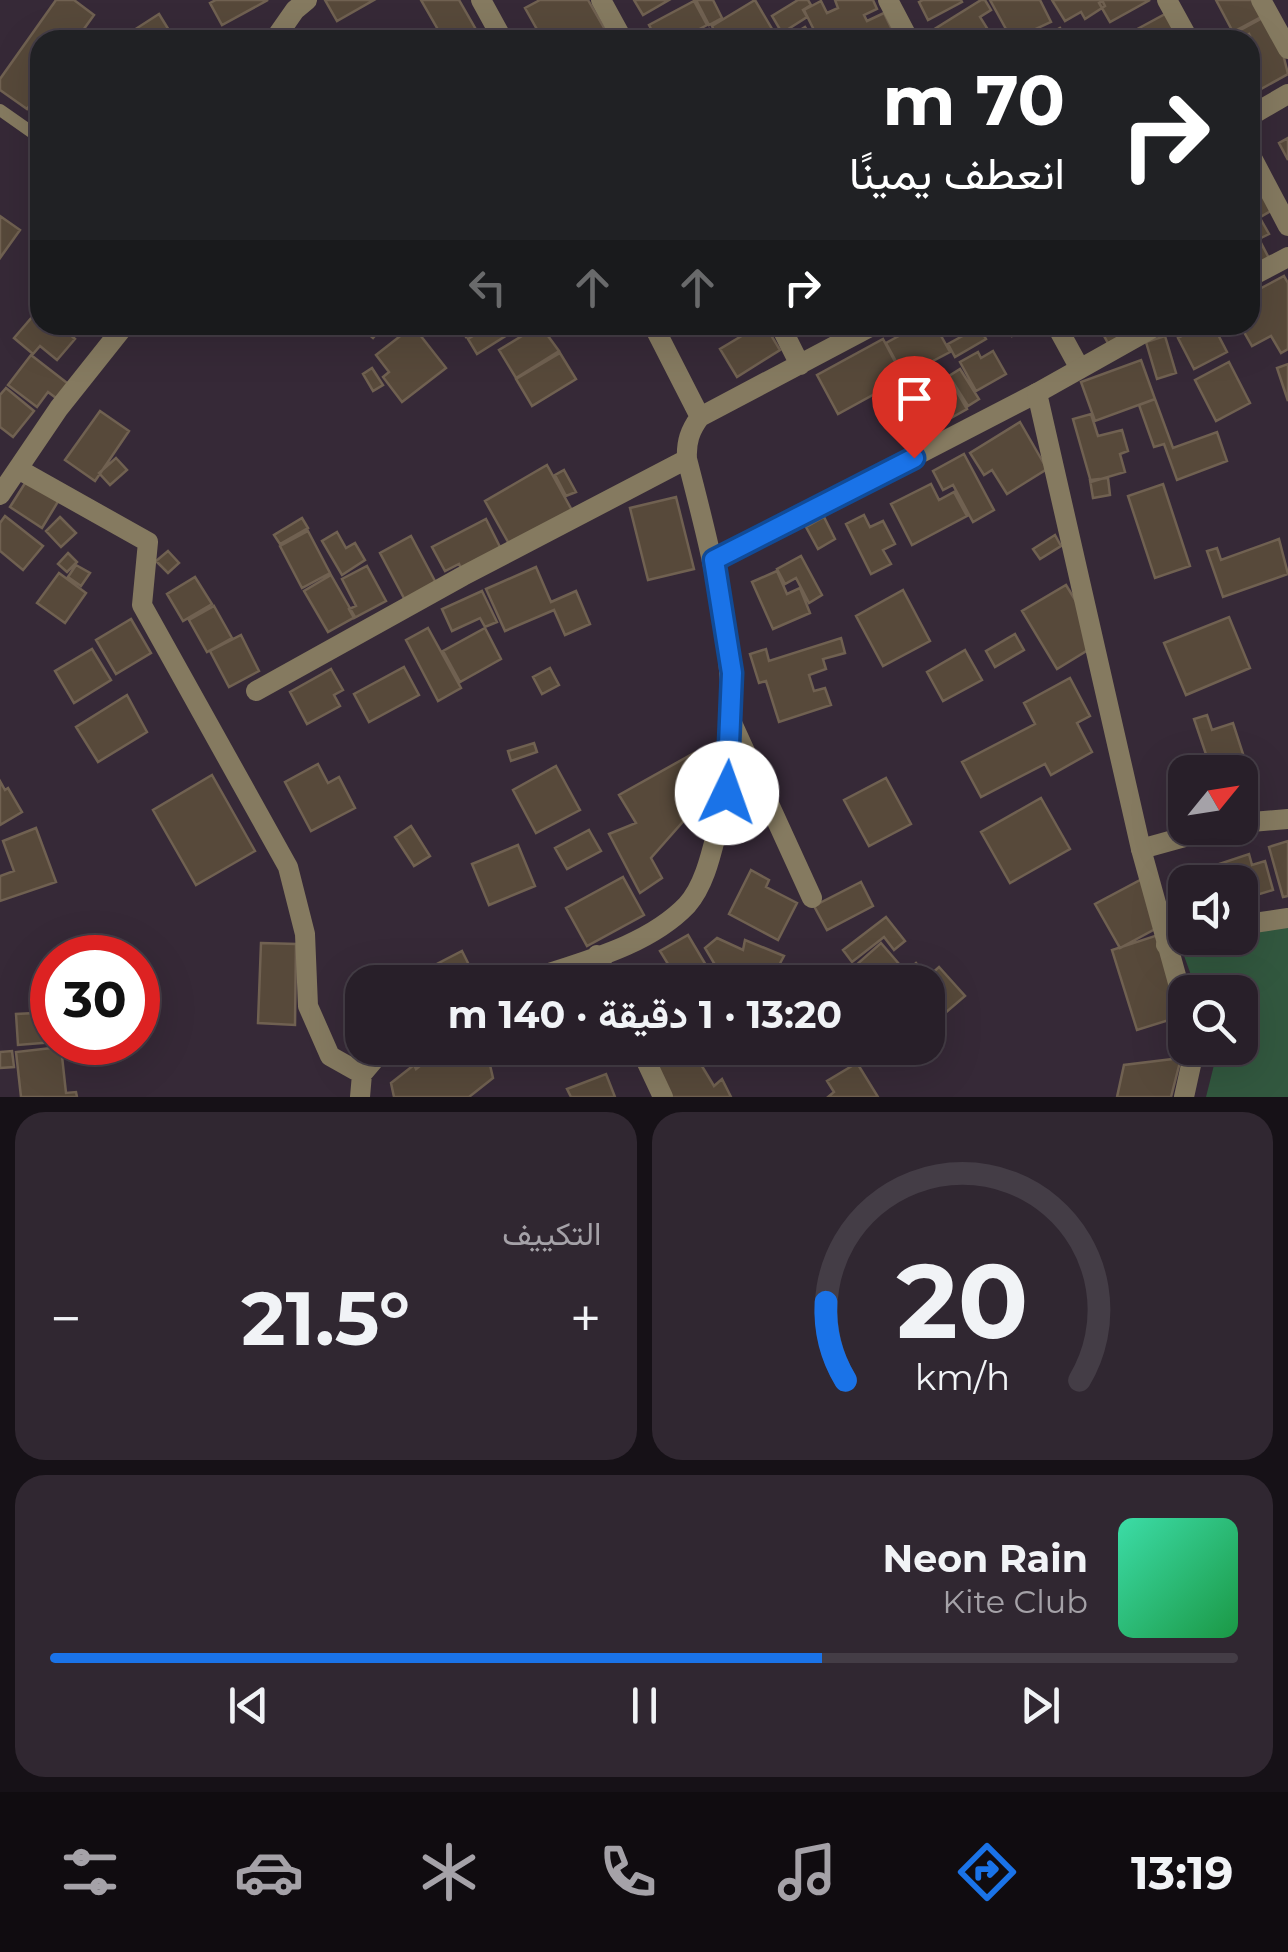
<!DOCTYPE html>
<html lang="ar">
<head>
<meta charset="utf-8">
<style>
  body { margin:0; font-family:Montserrat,Vazirmatn,sans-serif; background:#302731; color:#f1f3f6; direction:rtl; height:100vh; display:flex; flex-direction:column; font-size:38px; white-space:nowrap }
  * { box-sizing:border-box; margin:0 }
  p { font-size:32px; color:#a5a2a8 }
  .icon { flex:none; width:55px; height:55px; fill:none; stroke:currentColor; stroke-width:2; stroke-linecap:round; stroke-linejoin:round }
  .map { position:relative; height:1097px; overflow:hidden; direction:ltr }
  .details { display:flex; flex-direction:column; gap:15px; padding:15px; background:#161117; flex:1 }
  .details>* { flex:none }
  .top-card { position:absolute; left:30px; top:30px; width:1230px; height:305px; border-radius:30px; box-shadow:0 10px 40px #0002,0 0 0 2px #443d46; direction:rtl; background:#202124; color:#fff; overflow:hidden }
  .needle { width:65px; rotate:60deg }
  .controls { position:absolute; left:1168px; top:755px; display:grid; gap:20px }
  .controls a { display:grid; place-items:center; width:90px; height:90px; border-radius:20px; background:#281f29; box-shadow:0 10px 40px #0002,0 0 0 2px #443d46; font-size:50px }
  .speed { position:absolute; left:30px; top:935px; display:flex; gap:20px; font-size:50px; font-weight:700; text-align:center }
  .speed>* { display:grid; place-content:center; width:130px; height:130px; border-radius:50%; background:#281f29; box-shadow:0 10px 40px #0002,0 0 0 2px #443d46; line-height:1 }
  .speed .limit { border:15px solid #d22; background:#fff; color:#111 }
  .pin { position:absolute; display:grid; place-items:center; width:85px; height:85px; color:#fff; margin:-102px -42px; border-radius:50% 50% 50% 0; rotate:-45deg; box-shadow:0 0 10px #0007 }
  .pin .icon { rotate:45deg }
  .me { position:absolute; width:110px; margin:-55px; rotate:3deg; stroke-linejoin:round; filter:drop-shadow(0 0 8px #0008) }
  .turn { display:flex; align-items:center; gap:35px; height:210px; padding:0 30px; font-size:45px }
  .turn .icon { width:130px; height:130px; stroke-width:2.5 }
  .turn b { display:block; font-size:70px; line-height:85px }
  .lanes { display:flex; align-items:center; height:95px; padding:0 30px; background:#0003; justify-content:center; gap:50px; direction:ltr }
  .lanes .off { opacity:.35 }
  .big { font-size:75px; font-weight:700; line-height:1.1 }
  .details .card { flex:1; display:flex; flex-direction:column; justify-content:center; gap:15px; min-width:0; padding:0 35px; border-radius:30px; background:#302731 }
  .details .dial { align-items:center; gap:0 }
  .dial svg { height:260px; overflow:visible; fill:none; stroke:#443d46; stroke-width:7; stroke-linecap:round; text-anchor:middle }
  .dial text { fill:#f1f3f6; stroke:none }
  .song { display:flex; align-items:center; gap:30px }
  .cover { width:120px; height:120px; border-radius:15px; background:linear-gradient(135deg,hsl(160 70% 55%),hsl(140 70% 35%)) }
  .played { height:10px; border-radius:5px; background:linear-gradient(90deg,#1a73e8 65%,#443d46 65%) }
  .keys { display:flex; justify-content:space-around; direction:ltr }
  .heat { display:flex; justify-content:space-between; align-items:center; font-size:55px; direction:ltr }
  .details .tiles { flex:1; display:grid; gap:15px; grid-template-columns:1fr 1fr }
  .card:last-child { grid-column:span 2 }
  .trip { position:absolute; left:345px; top:965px; width:600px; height:100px; border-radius:30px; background:#281f29; box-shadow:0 10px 40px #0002,0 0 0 2px #443d46; font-weight:700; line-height:100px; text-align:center; direction:rtl }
  .tab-bar { display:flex; height:160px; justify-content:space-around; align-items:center; background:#100c10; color:#a5a2a8 }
  .tab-bar .icon { width:70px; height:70px }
  .tab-bar .active { color:#1a73e8 }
  .tab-bar b { font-size:45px; color:#f1f3f6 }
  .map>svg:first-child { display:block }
  .green { fill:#32583f }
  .building { fill:#57493a; stroke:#706151; stroke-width:2.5 }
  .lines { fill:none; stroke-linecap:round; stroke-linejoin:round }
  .service { stroke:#857a60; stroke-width:12 }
  .minor { stroke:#857a60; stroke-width:20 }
  .tertiary { stroke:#857a60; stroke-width:20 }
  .route-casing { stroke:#114b97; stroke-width:25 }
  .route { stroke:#1a73e8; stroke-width:18 }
</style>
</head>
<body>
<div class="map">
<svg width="1288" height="1097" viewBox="0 0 1288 1097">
  <rect width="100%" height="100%" fill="#362937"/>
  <path class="green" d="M1288,927V1097H1206L1214,1065L1213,1048H1240V992H1197L1182,950L1218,938H1240V930Z"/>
  <path class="building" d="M56,0H74L94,15L76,40H40V91L27,109L0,90V79Z
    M216,0H268L222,25L210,3Z
    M325,0H374L337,21Z
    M421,0H459L482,40H444Z
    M540,0H588L611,40H543L525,8Z
    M634,0H669L643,15Z
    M696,0H713L722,18L709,25Z
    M755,0L778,39L718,40L712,26Z
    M798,0H808L811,5L803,10L807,17L782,33L772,16Z
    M835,0H873L877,9L864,15L867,21L884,13L897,40H819L804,10L821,1L827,13L838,8Z
    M923,0H961L962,2L928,20L919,2Z
    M981,0H985L991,10L980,17L987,28L968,40H939L933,30Z
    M990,0H1040L1051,22L1012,40Z
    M1052,0H1102L1105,6L1085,19L1081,12L1065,21Z
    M1104,0H1150L1110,22L1099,3Z
    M1216,0H1269L1274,10L1233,32Z
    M694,1L707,25L679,40H657L649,25Z
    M1167,13L1179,40H1117Z
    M159,14L175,40H141L134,30Z
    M1270,14L1288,56L1284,58L1288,74L1261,89L1250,69V44L1253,42L1249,34L1239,39L1235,33Z
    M805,27L813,40H784Z
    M1060,28L1067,40H1038Z
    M709,29L716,40H689Z
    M1288,138V160L1279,143Z
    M1267,191L1276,208L1250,223V201Z
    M0,216L20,230L0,258Z
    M1260,218L1269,234L1259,239L1273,266L1258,274L1250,259V223Z
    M1284,276L1288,283V349L1281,353L1271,336L1252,346L1240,325H1250V294Z
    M39,309L40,325H59L75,339L57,360L40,346L33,354L14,338Z
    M358,325H384L373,338Z
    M458,325H485L466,337Z
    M491,325H512L515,330L477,354L468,339Z
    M540,325L559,351L516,378L499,350Z
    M760,325H765L780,350L737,377L720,349Z
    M919,325H935L950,352L904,376L886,343Z
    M1007,325H1032L1012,336Z
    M1098,325H1134L1136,330L1109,345Z
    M1204,325H1213L1227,352L1194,369L1178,338Z
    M413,326L446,368L402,402L383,377L389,372L376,355Z
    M979,327L986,339L955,357L948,344Z
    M1165,336L1176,373L1157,379L1146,342Z
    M883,339L909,388L887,400L882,390L838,414L817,375Z
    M993,351L1006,374L976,391L960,362L978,352L981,358Z
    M560,353L576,379L532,406L516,379Z
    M31,355L71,386L60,401L48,392L37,407L8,385Z
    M1141,360L1155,399L1095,421L1081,382Z
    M1229,362L1250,403L1216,421L1195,380Z
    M1288,364V401L1277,368Z
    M372,368L383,385L373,391L363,374Z
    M960,369L979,399L968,406L949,376Z
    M949,378L967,409L933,428L915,396Z
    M6,388L34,411L13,437L0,427V395Z
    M1155,399L1173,448L1217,432L1227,461L1177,480L1164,444L1154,447L1139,405Z
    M100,411L129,431L95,481L65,460Z
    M1091,414L1098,436L1122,430L1128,451L1120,454L1125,472L1091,482L1073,419Z
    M1020,422L1047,469L1007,494L992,470L984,475L970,453Z
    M964,454L994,510L973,522L953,485L943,490L933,471Z
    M116,458L127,470L110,485L99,473Z
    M547,465L574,514L512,549L485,501Z
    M564,470L576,492L566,496L555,475Z
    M1108,478L1110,495L1093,498L1090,480Z
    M27,480L59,500L42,528L10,507Z
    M931,484L939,500L954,492L967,516L912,545L891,504Z
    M1163,484L1190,566L1155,578L1128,496Z
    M676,497L694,569L648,580L630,508Z
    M864,515L870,527L883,521L895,544L883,550L891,564L871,574L846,524Z
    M5,516L43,546L23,570L0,551V523Z
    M60,517L76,533L61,547L46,531Z
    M824,517L835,539L818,549L806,527Z
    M302,518L308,528L280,544L274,535Z
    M486,519L501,549L465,576L459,564L445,571L432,547Z
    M308,531L330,573L302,588L280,546Z
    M337,532L346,548L355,543L365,560L342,575L322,541Z
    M1055,535L1061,546L1040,559L1033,549Z
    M411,536L436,583L405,600L380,553Z
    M1279,539L1288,574L1223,597L1207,551L1217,548L1221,560Z
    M168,551L179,563L168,573L156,561Z
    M68,553L77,562L67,572L58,564Z
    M801,556L822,595L809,603L796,578L785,584L777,569Z
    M76,565L90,573L81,586L68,577Z
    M367,566L386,601L354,618L349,609L356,606L342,579Z
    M536,567L551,602L576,591L590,624L565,635L554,610L505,631L486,589Z
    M777,571L787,594L800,588L810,613L773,629L752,582Z
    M59,573L86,593L65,623L37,603Z
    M331,575L355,617L328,632L304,591Z
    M195,577L212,604L183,621L167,594Z
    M1066,585L1101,642L1057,669L1022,611Z
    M903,590L930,641L883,666L856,616Z
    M482,591L497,622L485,627L480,618L452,631L442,609Z
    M214,606L232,638L207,652L189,620Z
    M1229,617L1250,668L1186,695L1164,643Z
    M131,619L151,653L116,674L96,640Z
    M428,628L461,688L438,701L406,640Z
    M485,628L501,659L460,682L443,651Z
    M1015,634L1024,650L995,667L986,651Z
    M241,635L259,671L229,687L210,651Z
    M841,638L845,653L823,659L826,669L809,675L814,691L825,688L831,705L779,722L766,681L759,683L750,654L766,649L769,661Z
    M92,649L111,680L74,703L55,671Z
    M965,650L982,680L943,701L927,672Z
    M404,667L419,695L369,722L354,694Z
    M550,668L559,685L542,694L533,677Z
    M331,669L343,690L334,695L340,706L307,724L290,692Z
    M1070,678L1090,716L1077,723L1092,752L1051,775L1045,764L981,797L962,762L1035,724L1024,703Z
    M127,695L147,732L98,762L76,727Z
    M1207,715L1212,730L1233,723L1254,788L1240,793V772H1212L1194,719Z
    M534,743L537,752L511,761L508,751Z
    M694,753L706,781L692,789L694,803L687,817L651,858L662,878L640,893L609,834L636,823L619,795Z
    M318,764L328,783L339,777L355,808L311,831L285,782Z
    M556,766L580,810L536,833L513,790Z
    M212,775L255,851L196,885L153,810Z
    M886,778L911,824L869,846L844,800Z
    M0,781L5,790L8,788L22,812L0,825Z
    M1041,798L1070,849L1010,883L981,832Z
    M411,826L430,856L414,866L395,837Z
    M36,828L56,882L0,901V876L14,871L3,841Z
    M589,830L601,851L567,869L555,848Z
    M1288,841V896L1283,897L1269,847Z
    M518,845L535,886L489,905L472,864Z
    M1249,854L1252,865L1265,861L1273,890L1243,899L1245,905L1240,906V882H1212L1207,868Z
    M751,870L769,880L766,887L797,903L778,940L729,914Z
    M623,877L644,915L587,946L566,908Z
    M1144,878L1168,922L1120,948L1095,904Z
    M861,882L873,906L827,930L814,906Z
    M886,917L905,941L894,950L884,937L852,962L843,950Z
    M1161,934L1185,1015L1137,1030L1112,950Z
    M688,935L716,982H679L660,951Z
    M717,938L743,950L745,940L784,956L770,982H729L724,980L705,948Z
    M261,943L296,944L295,1025L258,1023Z
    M881,943L906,972L916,963L928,977L939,967L965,996L944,1014L930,999L928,1002V982H869L855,966Z
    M462,951L472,971L450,982H439L431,967Z
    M636,972L644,982H618L617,980Z
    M426,973L431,982H409Z
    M52,991L54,1042L18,1045L16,1014L35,1013L34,993Z
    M61,1047L66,1093L76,1092L77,1097H21L16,1052Z
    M443,1048H486L493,1078L469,1097H394L391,1083L414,1065L416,1069Z
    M580,1048H622L586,1062Z
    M648,1048H691L714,1086L722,1079L731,1097H672Z
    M12,1051L14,1067L0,1068V1052Z
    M1181,1058L1171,1097H1117L1124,1065Z
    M857,1063L878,1097H828L834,1092L827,1081Z
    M606,1074L615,1097H571L567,1089Z"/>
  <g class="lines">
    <path class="service" d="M0,110L40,138"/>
    <path class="minor" d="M481,0L503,40
      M601,0L623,40
      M888,0L909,40
      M1261,0L1288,49
      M274,40L295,10L307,0
      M1250,116L1288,94
      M653,325L700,417
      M780,325L800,365
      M1056,325L1079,367
      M18,469L148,542L142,605L288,867L305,934L308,1006L330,1056L362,1074
      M0,495L59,408L125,325
      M714,560L1037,393
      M256,691L463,576L687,459
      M732,723L812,898
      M1240,823L1288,819
      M1141,849L1217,828
      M1240,925L1288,918
      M1166,945L1190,938
      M597,955L610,982
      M522,982C576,963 646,948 687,905C703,887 710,859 716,835C750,705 720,586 687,459C686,442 690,430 700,417L874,325
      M640,1048L663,1097
      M360,1097L362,1074L384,1048"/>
    <path class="tertiary" d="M1167,0L1189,40
      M1250,154L1288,226
      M1250,277L1288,257
      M1158,325L1037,393L1141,849L1185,1008
      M1184,1097L1191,1065L1190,1048"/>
  </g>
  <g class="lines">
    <g class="route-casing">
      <path id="route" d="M727,793L732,673L714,560L914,458"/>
    </g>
    <use href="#route" class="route"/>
  </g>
</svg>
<div class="controls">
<a><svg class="needle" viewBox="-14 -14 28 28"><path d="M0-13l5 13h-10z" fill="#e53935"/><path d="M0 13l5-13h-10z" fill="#a5a2a8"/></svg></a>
<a><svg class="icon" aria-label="sound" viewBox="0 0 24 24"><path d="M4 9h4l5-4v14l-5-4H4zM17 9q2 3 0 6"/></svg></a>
<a><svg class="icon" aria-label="search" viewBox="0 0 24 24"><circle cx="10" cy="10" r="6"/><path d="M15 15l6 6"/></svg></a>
</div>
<div class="speed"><div class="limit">30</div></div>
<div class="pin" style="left:914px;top:458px;background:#d93025"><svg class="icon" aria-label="arrive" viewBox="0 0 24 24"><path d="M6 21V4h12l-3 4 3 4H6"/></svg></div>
<svg class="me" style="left:727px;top:793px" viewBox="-20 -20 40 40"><circle r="19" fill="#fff"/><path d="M0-13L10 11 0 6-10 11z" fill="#1a73e8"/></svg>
<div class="trip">13:20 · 1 دقيقة · 140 m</div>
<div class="top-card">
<div class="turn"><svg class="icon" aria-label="right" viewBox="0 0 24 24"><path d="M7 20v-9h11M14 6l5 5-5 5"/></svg><div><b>70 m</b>انعطف يمينًا</div></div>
<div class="lanes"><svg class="icon off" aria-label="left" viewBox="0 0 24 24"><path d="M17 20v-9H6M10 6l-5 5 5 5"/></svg><svg class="icon off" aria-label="ahead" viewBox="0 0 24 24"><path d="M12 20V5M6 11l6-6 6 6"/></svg><svg class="icon off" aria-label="ahead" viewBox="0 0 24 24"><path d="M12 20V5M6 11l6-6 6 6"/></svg><svg class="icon" aria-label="right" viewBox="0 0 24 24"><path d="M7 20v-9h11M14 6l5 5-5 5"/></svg></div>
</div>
</div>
<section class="details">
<div class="tiles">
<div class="card dial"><svg viewBox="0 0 100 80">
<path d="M14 69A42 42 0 1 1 86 69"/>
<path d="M14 69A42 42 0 0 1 8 45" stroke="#1a73e8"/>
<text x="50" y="56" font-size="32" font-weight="700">20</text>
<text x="50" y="72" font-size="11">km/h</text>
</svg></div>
<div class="card"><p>التكييف</p>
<div class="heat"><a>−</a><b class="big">21.5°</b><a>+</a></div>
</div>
<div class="card">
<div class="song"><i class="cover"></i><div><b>Neon Rain</b><p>Kite Club</p></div></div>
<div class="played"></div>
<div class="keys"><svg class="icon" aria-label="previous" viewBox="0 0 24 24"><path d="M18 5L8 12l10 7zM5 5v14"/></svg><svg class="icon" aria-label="pause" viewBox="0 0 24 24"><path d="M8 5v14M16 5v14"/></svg><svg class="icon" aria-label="next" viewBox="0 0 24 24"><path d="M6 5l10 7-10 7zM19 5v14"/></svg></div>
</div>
</div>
</section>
<nav class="tab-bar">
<b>13:19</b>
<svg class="icon active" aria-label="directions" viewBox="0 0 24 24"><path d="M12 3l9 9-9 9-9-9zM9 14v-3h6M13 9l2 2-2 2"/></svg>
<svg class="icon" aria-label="music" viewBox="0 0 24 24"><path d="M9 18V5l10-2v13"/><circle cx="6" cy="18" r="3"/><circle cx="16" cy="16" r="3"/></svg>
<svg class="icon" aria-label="phone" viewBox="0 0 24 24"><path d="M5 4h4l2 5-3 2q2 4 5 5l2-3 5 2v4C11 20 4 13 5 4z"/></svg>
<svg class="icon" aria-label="climate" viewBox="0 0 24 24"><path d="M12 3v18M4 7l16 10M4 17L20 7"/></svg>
<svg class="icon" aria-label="car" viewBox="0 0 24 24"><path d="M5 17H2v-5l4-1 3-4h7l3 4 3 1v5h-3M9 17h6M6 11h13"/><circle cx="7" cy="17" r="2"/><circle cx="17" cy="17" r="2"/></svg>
<svg class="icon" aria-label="filters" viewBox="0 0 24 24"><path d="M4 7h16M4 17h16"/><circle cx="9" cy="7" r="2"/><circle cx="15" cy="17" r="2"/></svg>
</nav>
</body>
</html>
